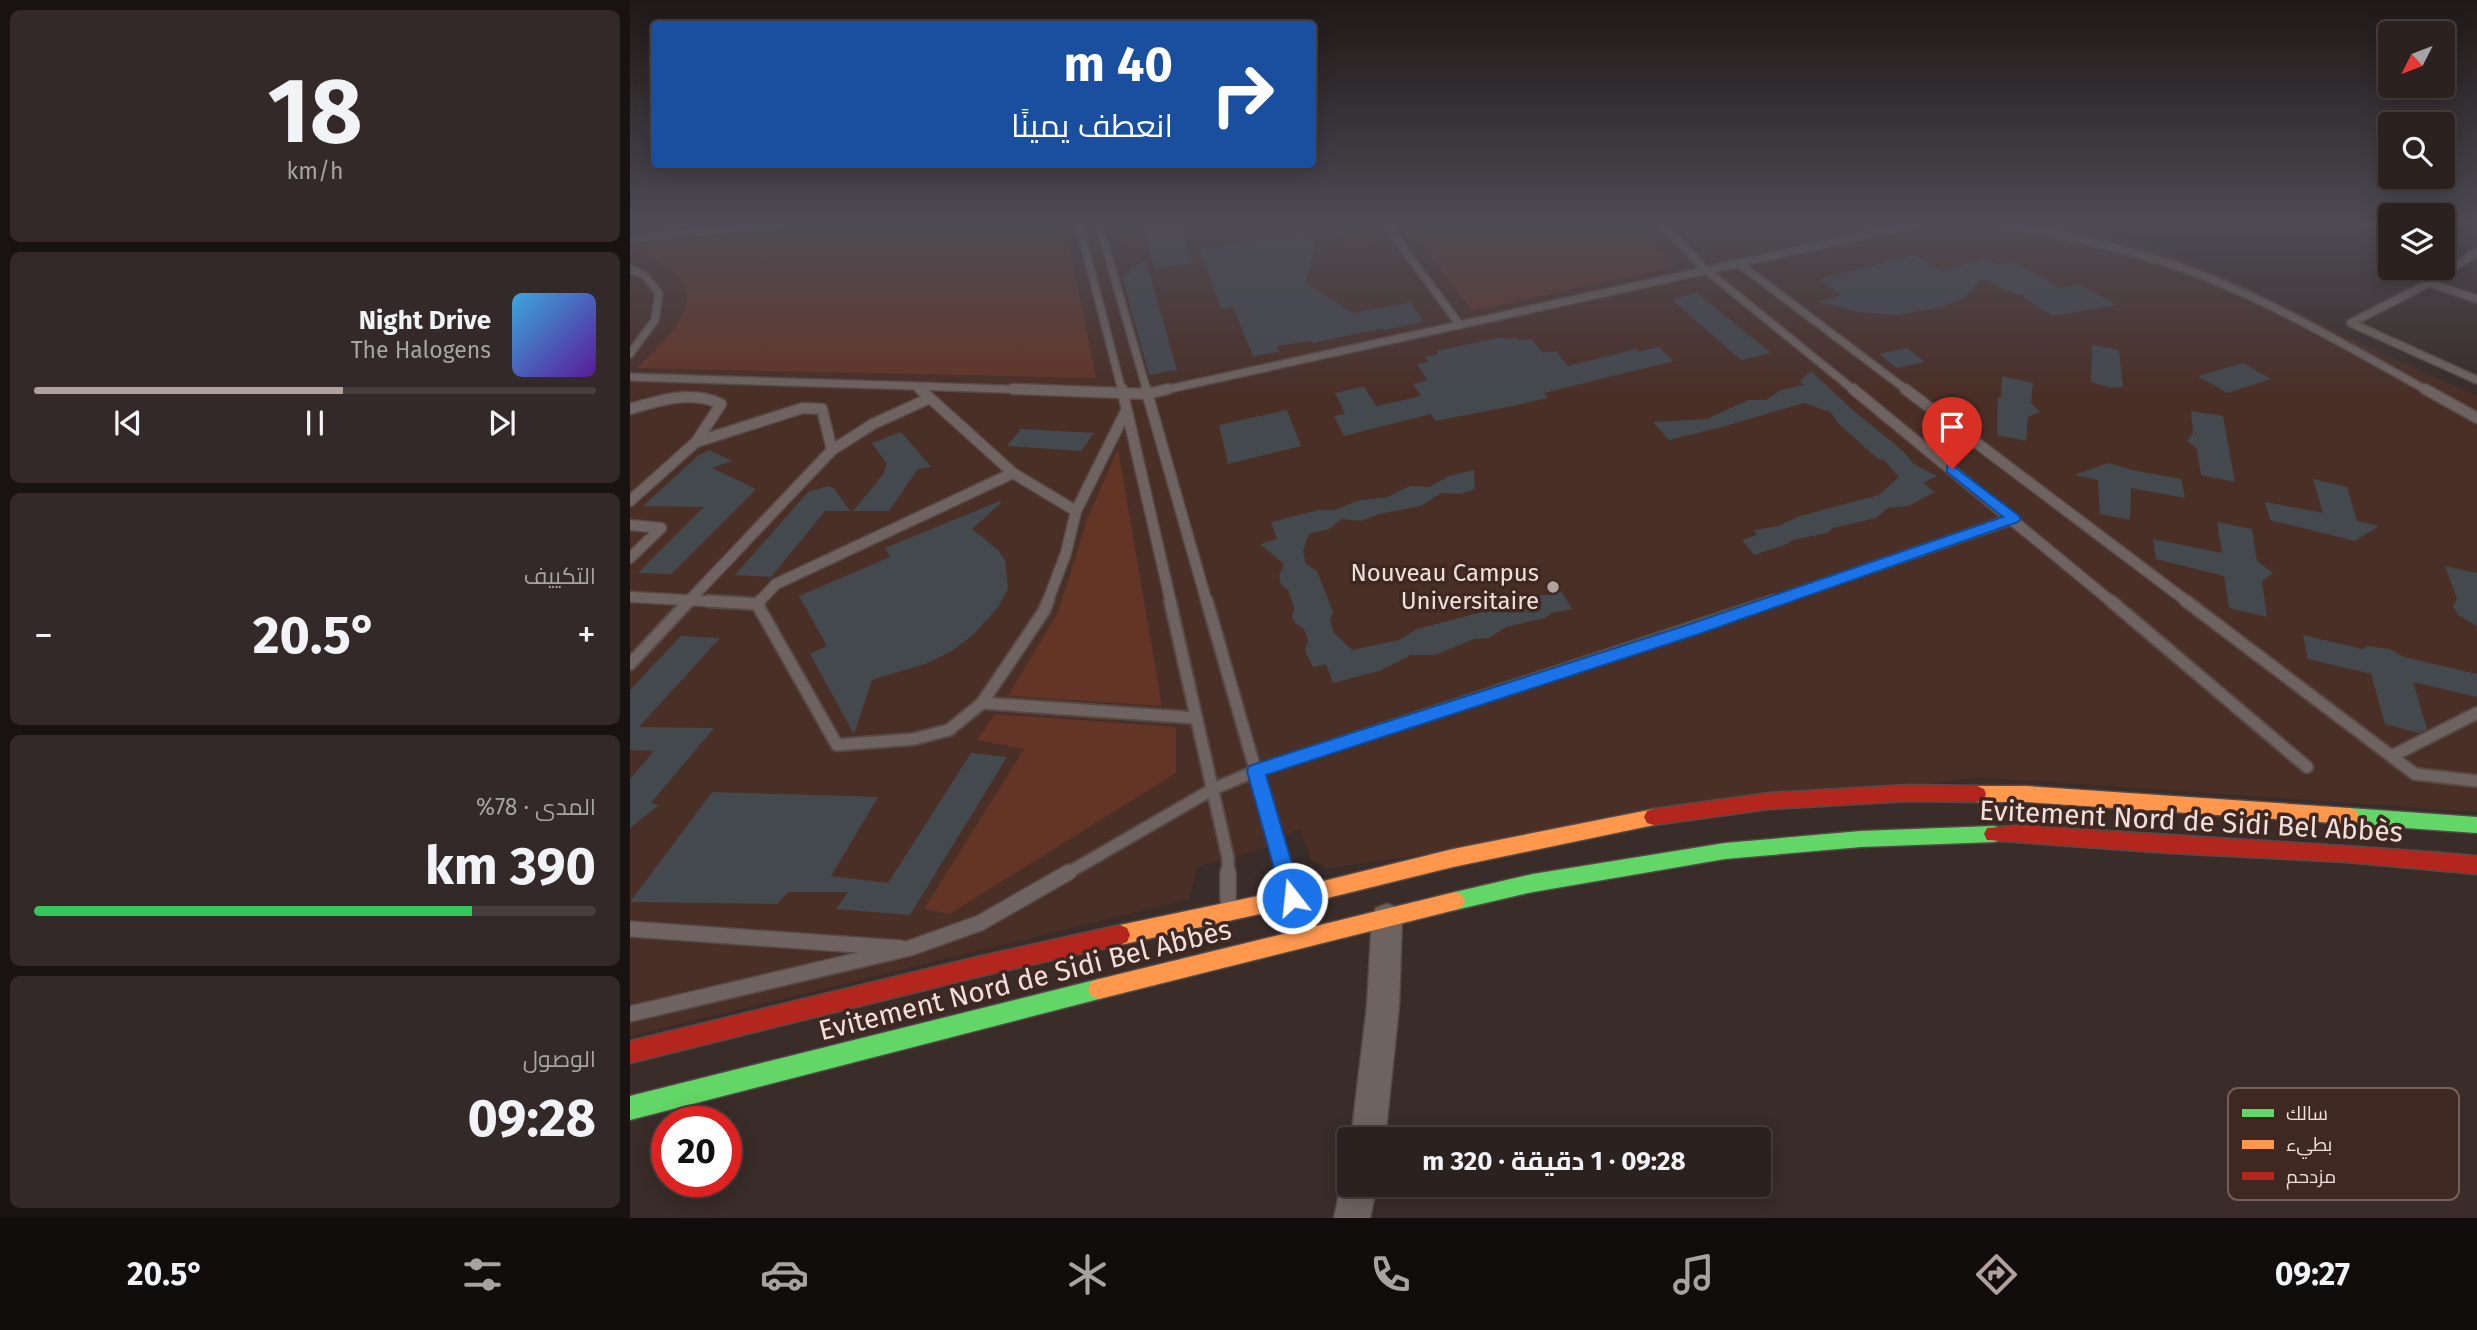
<!DOCTYPE html>
<html lang="ar">
<head>
<meta charset="utf-8">
<style>
  body { margin:0; font-family:"Fira Sans",Cairo,sans-serif; background:#332928; color:#f1f3f6; direction:rtl; height:100vh; display:flex; flex-direction:column; font-size:26px; white-space:nowrap }
  * { box-sizing:border-box; margin:0 }
  p { font-size:23px; color:#a6a3a4 }
  .icon { flex:none; width:38px; height:38px; fill:none; stroke:currentColor; stroke-width:2; stroke-linecap:round; stroke-linejoin:round }
  .map { position:relative; flex:1; overflow:hidden; direction:ltr }
  .panel { display:flex; flex-direction:column; gap:10px; padding:10px; background:#181211; width:630px }
  .panel>* { flex:none }
  .top-card { position:absolute; left:21px; top:21px; width:665px; height:147px; border-radius:7px; box-shadow:0 4px 18px #0003,0 0 0 2px #473e3d; direction:rtl; background:#1a4fa0; color:#fff; overflow:hidden }
  .needle { width:46px; rotate:228deg }
  .controls { position:absolute; left:1748px; top:21px; display:grid; gap:14px }
  .controls a { display:grid; place-items:center; width:77px; height:77px; border-radius:7px; background:#2b211f; box-shadow:0 4px 18px #0003,0 0 0 2px #473e3d; font-size:35px }
  .speed { position:absolute; left:21px; top:1106px; display:flex; gap:14px; font-size:35px; font-weight:700; text-align:center }
  .speed>* { display:grid; place-content:center; width:91px; height:91px; border-radius:50%; background:#2b211f; box-shadow:0 4px 18px #0003,0 0 0 2px #473e3d; line-height:1 }
  .speed .limit { border:10px solid #d22; background:#fff; color:#111 }
  .pin { position:absolute; display:grid; place-items:center; width:60px; height:60px; color:#fff; margin:-72px -30px; border-radius:50% 50% 50% 0; rotate:-45deg; box-shadow:0 0 7px #0007 }
  .pin .icon { rotate:45deg }
  .me { position:absolute; width:77px; margin:-38px; rotate:344deg; stroke-linejoin:round; filter:drop-shadow(0 0 5px #0008) }
  .turn { display:flex; align-items:center; gap:24px; height:147px; padding:0 28px; font-size:32px }
  .turn .icon { width:91px; height:91px; stroke-width:2.5 }
  .turn b { display:block; font-size:49px; line-height:60px }
  .big { font-size:52px; font-weight:700; line-height:1.1 }
  .panel .widget { flex:1; display:flex; flex-direction:column; justify-content:center; gap:10px; min-width:0; padding:0 24px; border-radius:10px; background:#332928 }
  .panel .dial { align-items:center; gap:0 }
  .dial b { font-size:91px; line-height:1 }
  .song { display:flex; align-items:center; gap:21px }
  .cover { width:84px; height:84px; border-radius:10px; background:linear-gradient(135deg,hsl(200 70% 55%),hsl(270 70% 35%)) }
  .played { height:7px; border-radius:4px; background:linear-gradient(90deg,#b0a19d 55%,#473e3d 55%) }
  .keys { display:flex; justify-content:space-around; direction:ltr }
  .heat { display:flex; justify-content:space-between; align-items:center; font-size:38px; direction:ltr }
  .charge { height:10px; border-radius:5px; background:linear-gradient(90deg,#34c759 78%,#473e3d 0) }
  .trip { position:absolute; left:707px; top:1127px; width:434px; height:70px; border-radius:7px; background:#2b211f; box-shadow:0 4px 18px #0003,0 0 0 2px #473e3d; font-weight:700; line-height:70px; text-align:center; direction:rtl }
  .dock { display:flex; height:112px; justify-content:space-around; align-items:center; background:#110d0c; color:#a6a3a4 }
  .dock .icon { width:49px; height:49px }
  .dock .on { color:#b0a19d }
  .dock b { font-size:32px; color:#f1f3f6 }
  main { display:flex; flex:1; min-height:0 }
  .map>svg:first-child { display:block }
  .built { fill:#4a2f27 }
  .green { fill:#633527 }
  .building { fill:#44494e }
  .lines { fill:none; stroke-linecap:round; stroke-linejoin:round }
  .lane-far3-casing { stroke:#564a47; stroke-width:10 }
  .lane-far2-casing { stroke:#564a47; stroke-width:13 }
  .lane-far1-casing { stroke:#564a47; stroke-width:15 }
  .lane-casing { stroke:#564a47; stroke-width:18 }
  .street-casing { stroke:#564a47; stroke-width:3 }
  .fast-casing { stroke:#564a47; stroke-width:3 }
  .slow-casing { stroke:#564a47; stroke-width:3 }
  .jam-casing { stroke:#564a47; stroke-width:3 }
  .lane-far3 { stroke:#6e6360; stroke-width:7 }
  .lane-far2 { stroke:#6e6360; stroke-width:10 }
  .lane-far1 { stroke:#6e6360; stroke-width:11 }
  .lane { stroke:#6e6360; stroke-width:15 }
  .street { fill:#6e6360; fill-rule:evenodd }
  .fast { fill:#63d668; fill-rule:evenodd }
  .slow { fill:#ff974d; fill-rule:evenodd }
  .jam { fill:#b3261e; fill-rule:evenodd }
  .route { fill:#1a73e8; stroke:#114b97; stroke-width:2 }
  .poi-dot { fill:#b0a19d; stroke:#402822; stroke-width:2.5 }
  .labels { text-anchor:middle; dominant-baseline:central; stroke-width:7; stroke-linejoin:round; paint-order:stroke }
  .poi-label { font-size:24px; fill:#f0e0dc; stroke:#402822; text-anchor:end }
  .near-street-label { font-size:28px; fill:#f0e0dc; stroke:#402822 }
  .key { fill:#402822; stroke:#755f5a; stroke-width:2 }
  .key-label { font-size:19px; fill:#f0e0dc }
</style>
</head>
<body>
<main>
<div class="map">
<svg width="1847" height="1218" viewBox="0 0 1847 1218">
  <rect width="100%" height="100%" fill="#392c29"/>
  <path class="built" d="M0,224H1452L1569,263L1749,352L1847,396V812L1348,777L698,868L681,860L670,829L655,835L646,845L567,867L559,899L0,1036Z"/>
  <path class="green" d="M207,224H435L466,378L7,368C58,320 90,279 0,252V245Z
    M484,224H541L511,229L515,246L496,250Z
    M703,224H731L744,243L718,248Z
    M776,224H830L831,229L1011,224L1044,267L842,311Z
    M488,449L532,706L378,696L428,612L457,520Z
    M365,714L546,727V773L319,914L294,909L394,749L347,740Z"/>
  <path class="building" d="M550,224L562,263L525,270L513,230Z
    M678,231L685,245L676,283L723,313L781,302L793,322L754,330L753,328L683,343L682,341L647,346L649,352L623,356L603,307L591,309L570,250Z
    M1284,255L1311,271L1356,258L1368,265L1384,262L1432,288L1450,284L1487,305L1423,316L1394,298L1393,294L1387,295L1352,279L1335,297L1313,307L1266,315L1229,312L1188,302L1211,295L1189,279Z
    M516,260L547,370L519,375L492,275L500,273L501,267Z
    M1067,293L1141,353L1111,360L1041,299Z
    M873,337L875,340L886,337L889,341L901,339L913,353L926,351L938,366L1006,349L1008,352L1028,347L1044,361L914,393L918,398L882,406L805,421L801,414L714,436L704,416L715,414L705,393L734,386L746,406L791,396L783,384L797,380L787,364L798,362L795,357L808,354L806,351Z
    M1462,345L1489,350L1493,387L1481,388L1461,382Z
    M1277,348L1295,362L1267,368L1249,354Z
    M1613,363L1641,379L1597,393L1568,376Z
    M1181,371L1225,412L1272,450L1284,464L1307,476L1293,483L1305,492L1278,506L1258,508L1246,518L1203,528L1197,533L1163,540L1155,545L1124,555L1112,540L1127,535L1124,530L1148,526L1170,516L1249,495L1269,477L1255,461L1247,458L1209,424L1200,412L1174,403L1092,427L1039,440L1023,422L1077,419L1118,400H1136L1151,390L1174,385L1170,381Z
    M1372,376L1403,383L1401,403L1410,412L1398,417L1396,441L1367,435L1368,397L1371,398Z
    M657,410L671,446L598,464L589,425Z
    M1561,411L1593,416L1605,482L1571,475L1567,449L1557,441L1563,433Z
    M391,429L464,433L451,451L377,446Z
    M271,432L301,467L288,469L259,511H223L252,476L257,464L242,443Z
    M79,450L102,461L82,468L126,489L41,574L8,573L74,507L13,506L69,455Z
    M1479,463L1502,470L1551,479L1555,498L1501,488L1500,520L1470,514L1468,480L1444,475Z
    M844,470L845,489L830,494L811,493L791,506L749,514L731,521L712,519L699,529L679,534L673,551L676,564L687,571L703,612L700,621L704,633L722,650L769,640L787,629L868,608L897,595H920L931,591L942,609L922,613L915,618L876,627L859,638L844,639L805,655H781L749,671L703,683L696,664L683,667L675,651L678,640L674,629L665,623L662,616L664,608L658,590L651,585L649,575L654,564L630,544L647,539L641,522L689,510H705L726,501L757,497L780,486L799,487L819,476Z
    M1683,479L1717,487L1727,521L1749,526L1725,541L1640,520L1635,502L1693,513Z
    M198,486L204,488L220,511H195L141,577L105,575L178,492Z
    M370,501L371,503L342,529L368,550L375,560L378,589L369,606L344,634L323,650L298,663L242,680L224,734L180,654L197,646L169,596L260,557L255,548Z
    M1587,522L1622,529L1627,561L1643,573L1632,581L1637,617L1599,608L1594,576L1526,559L1523,539L1592,553Z
    M1815,566L1847,573V626L1828,615L1823,606L1827,599Z
    M1673,635L1732,649L1738,646L1760,649L1774,657L1847,674V697L1783,682L1797,729L1789,733L1755,724L1741,674L1678,659Z
    M51,636L90,638L9,727L84,728L21,803L29,805L0,828V779L24,751L0,750V690Z
    M341,753L377,757L280,915L206,909L218,892H158L147,904L0,902L82,792L248,797L201,876L258,883Z"/>
  <g class="lines">
    <g class="lane-far3-casing">
      <path id="lane-far3" d="M449,224L492,391
        M469,224L517,391
        M755,224L830,325
        M1032,224L1076,270L1225,391
        M1370,224C1438,236 1506,250 1571,275C1650,306 1724,350 1798,391
        M0,239L152,224
        M1847,252L1799,283L1721,323L1847,380
        M1108,263L1278,391
        M0,269L14,275L29,293L25,320L0,354
        M1799,283L1847,299
        M0,377L286,386
        M292,391L286,386L434,391
        M530,391L1287,224"/>
    </g>
    <g class="lane-far2-casing">
      <path id="lane-far2" d="M290,389L383,473
        M383,389L517,394L538,389
        M492,389L541,603
        M516,389L577,603
        M1223,389L1483,603
        M1275,389L1559,603
        M1795,389L1847,418
        M0,409C30,400 61,390 91,404L66,442
        M0,501L66,442L173,408L192,409L202,450
        M446,511L495,413
        M0,525L31,528L0,558
        M0,597L111,603
        M57,603L202,450L243,424L300,398
        M128,603L146,584L383,473L446,511L436,553L417,603
        M1138,603L1383,519"/>
    </g>
    <g class="lane-far1-casing">
      <path id="lane-far1" d="M79,601L127,604
        M130,601L127,604L207,745L284,739L319,730L352,703
        M540,601L598,858V874
        M577,601L655,874
        M1481,601L1677,767
        M1556,601L1785,774L1847,781
        M0,664L59,601
        M352,703L567,718
        M352,703L414,611L418,601
        M1764,755L1847,713
        M436,874L583,789L626,771L1143,601"/>
    </g>
    <g class="lane-casing">
      <path id="lane" d="M598,872V900
        M654,872L659,888
        M0,929L270,948
        M0,1014L280,948L350,923L439,872"/>
    </g>
    <g class="street-casing">
      <path id="street" d="M757,904L768,908L772,918L769,1006L755,1139H721L737,1006L742,918L746,908Z
        M719,1171V1185H747L740,1218H704L711,1185Z"/>
    </g>
    <g class="fast-casing">
      <path id="fast" d="M1719,808L1847,817V833L1719,824L1712,822L1709,816L1712,810Z
        M1364,826L1371,828L1374,834L1371,840L1364,842L1231,847L1095,859L903,892L825,910L818,907L815,901L818,895L825,892L903,874L1095,843L1231,831Z
        M469,979L477,982L480,989L477,996L469,999L0,1120V1096Z"/>
    </g>
    <g class="slow-casing">
      <path id="slow" d="M1347,786H1396L1719,808L1726,810L1729,816L1726,822L1719,824L1396,802H1347L1340,799L1338,794L1340,789Z
        M1024,809L1031,811L1034,817L1031,823L1024,825L823,867L661,907L490,945L483,942L480,935L483,928L490,925L661,889L823,849Z
        M825,892L832,895L835,901L832,907L825,910L469,999L461,996L458,989L461,982L469,979Z"/>
    </g>
    <g class="jam-casing">
      <path id="jam" d="M1280,785L1347,786L1354,789L1356,794L1354,799L1347,802L1280,801L1139,809L1024,825L1017,823L1014,817L1017,811L1024,809L1139,793Z
        M1394,825C1545,837 1696,843 1847,856V874L1716,862L1539,853L1357,840L1354,834L1357,828Z
        M490,925L497,928L500,935L497,942L490,945L347,977L0,1063V1041L347,957Z"/>
    </g>
    <use href="#lane-far3" class="lane-far3"/>
    <use href="#lane-far2" class="lane-far2"/>
    <use href="#lane-far1" class="lane-far1"/>
    <use href="#lane" class="lane"/>
    <use href="#street" class="street"/>
    <use href="#fast" class="fast"/>
    <use href="#slow" class="slow"/>
    <use href="#jam" class="jam"/>
  </g>
  <linearGradient id="sky" x2="0" y2="1"><stop stop-color="#1f1817"/><stop offset="0.57" stop-color="#4e4b54"/><stop offset="1" stop-color="#4e4b54" stop-opacity="0"/></linearGradient>
  <rect width="1847" height="395" fill="url(#sky)"/>
  <path class="route" d="M1322,465L1388,515L1391,519L1388,522L1069,634L636,775L672,898L669,904L662,907L654,904L617,771L619,766L1057,625L1373,517L1317,472V466Z"/>
  <circle class="poi-dot" cx="923" cy="587" r="7"/>
  <g class="labels">
    <g class="poi-label">
      <text x="909" y="573">Nouveau Campus<tspan x="909" dy="28">Universitaire</tspan></text>
    </g>
    <g class="near-street-label">
      <text transform="translate(1561 821) rotate(3)">Evitement Nord de Sidi Bel Abbès</text>
      <text transform="translate(395 980) rotate(-14)">Evitement Nord de Sidi Bel Abbès</text>
    </g>
  </g>
  <rect x="1598" y="1088" width="231" height="112" rx="10" class="key"/>
  <rect x="1612" y="1109" width="32" height="8" fill="#63d668"/>
  <rect x="1612" y="1140" width="32" height="9" fill="#ff974d"/>
  <rect x="1612" y="1172" width="32" height="8" fill="#b3261e"/>
  <g class="key-label">
    <text x="1656" y="1120">سالك</text>
    <text x="1656" y="1151">بطيء</text>
    <text x="1656" y="1183">مزدحم</text>
  </g>
</svg>
<div class="controls">
<a><svg class="needle" viewBox="-14 -14 28 28"><path d="M0-13l5 13h-10z" fill="#e53935"/><path d="M0 13l5-13h-10z" fill="#a6a3a4"/></svg></a>
<a><svg class="icon" aria-label="search" viewBox="0 0 24 24"><circle cx="10" cy="10" r="6"/><path d="M15 15l6 6"/></svg></a>
<a><svg class="icon" aria-label="layers" viewBox="0 0 24 24"><path d="M12 4l9 5-9 5-9-5zM3 14l9 5 9-5"/></svg></a>
</div>
<div class="speed"><div class="limit">20</div></div>
<div class="pin" style="left:1322px;top:469px;background:#d93025"><svg class="icon" aria-label="arrive" viewBox="0 0 24 24"><path d="M6 21V4h12l-3 4 3 4H6"/></svg></div>
<svg class="me" style="left:662px;top:898px" viewBox="-20 -20 40 40"><circle r="17" fill="#1a73e8" stroke="#fff" stroke-width="3"/><path d="M0-11L8 9 0 5-8 9z" fill="#fff"/></svg>
<div class="trip">09:28 · 1 دقيقة · 320 m</div>
<div class="top-card">
<div class="turn"><svg class="icon" aria-label="right" viewBox="0 0 24 24"><path d="M7 20v-9h11M14 6l5 5-5 5"/></svg><div><b>40 m</b>انعطف يمينًا</div></div>
</div>
</div>
<section class="panel">
<div class="widget dial"><b>18</b><p>km/h</p></div>
<div class="widget">
<div class="song"><i class="cover"></i><div><b>Night Drive</b><p>The Halogens</p></div></div>
<div class="played"></div>
<div class="keys"><svg class="icon" aria-label="previous" viewBox="0 0 24 24"><path d="M18 5L8 12l10 7zM5 5v14"/></svg><svg class="icon" aria-label="pause" viewBox="0 0 24 24"><path d="M8 5v14M16 5v14"/></svg><svg class="icon" aria-label="next" viewBox="0 0 24 24"><path d="M6 5l10 7-10 7zM19 5v14"/></svg></div>
</div>
<div class="widget"><p>التكييف</p>
<div class="heat"><a>−</a><b class="big">20.5°</b><a>+</a></div>
</div>
<div class="widget"><p>المدى · 78%</p><b class="big">390 km</b><div class="charge"></div></div>
<div class="widget"><p>الوصول</p><b class="big">09:28</b></div>
</section>
</main>
<nav class="dock">
<b>09:27</b>
<svg class="icon on" aria-label="directions" viewBox="0 0 24 24"><path d="M12 3l9 9-9 9-9-9zM9 14v-3h6M13 9l2 2-2 2"/></svg>
<svg class="icon" aria-label="music" viewBox="0 0 24 24"><path d="M9 18V5l10-2v13"/><circle cx="6" cy="18" r="3"/><circle cx="16" cy="16" r="3"/></svg>
<svg class="icon" aria-label="phone" viewBox="0 0 24 24"><path d="M5 4h4l2 5-3 2q2 4 5 5l2-3 5 2v4C11 20 4 13 5 4z"/></svg>
<svg class="icon" aria-label="climate" viewBox="0 0 24 24"><path d="M12 3v18M4 7l16 10M4 17L20 7"/></svg>
<svg class="icon" aria-label="car" viewBox="0 0 24 24"><path d="M5 17H2v-5l4-1 3-4h7l3 4 3 1v5h-3M9 17h6M6 11h13"/><circle cx="7" cy="17" r="2"/><circle cx="17" cy="17" r="2"/></svg>
<svg class="icon" aria-label="filters" viewBox="0 0 24 24"><path d="M4 7h16M4 17h16"/><circle cx="9" cy="7" r="2"/><circle cx="15" cy="17" r="2"/></svg>
<b>20.5°</b>
</nav>
</body>
</html>
